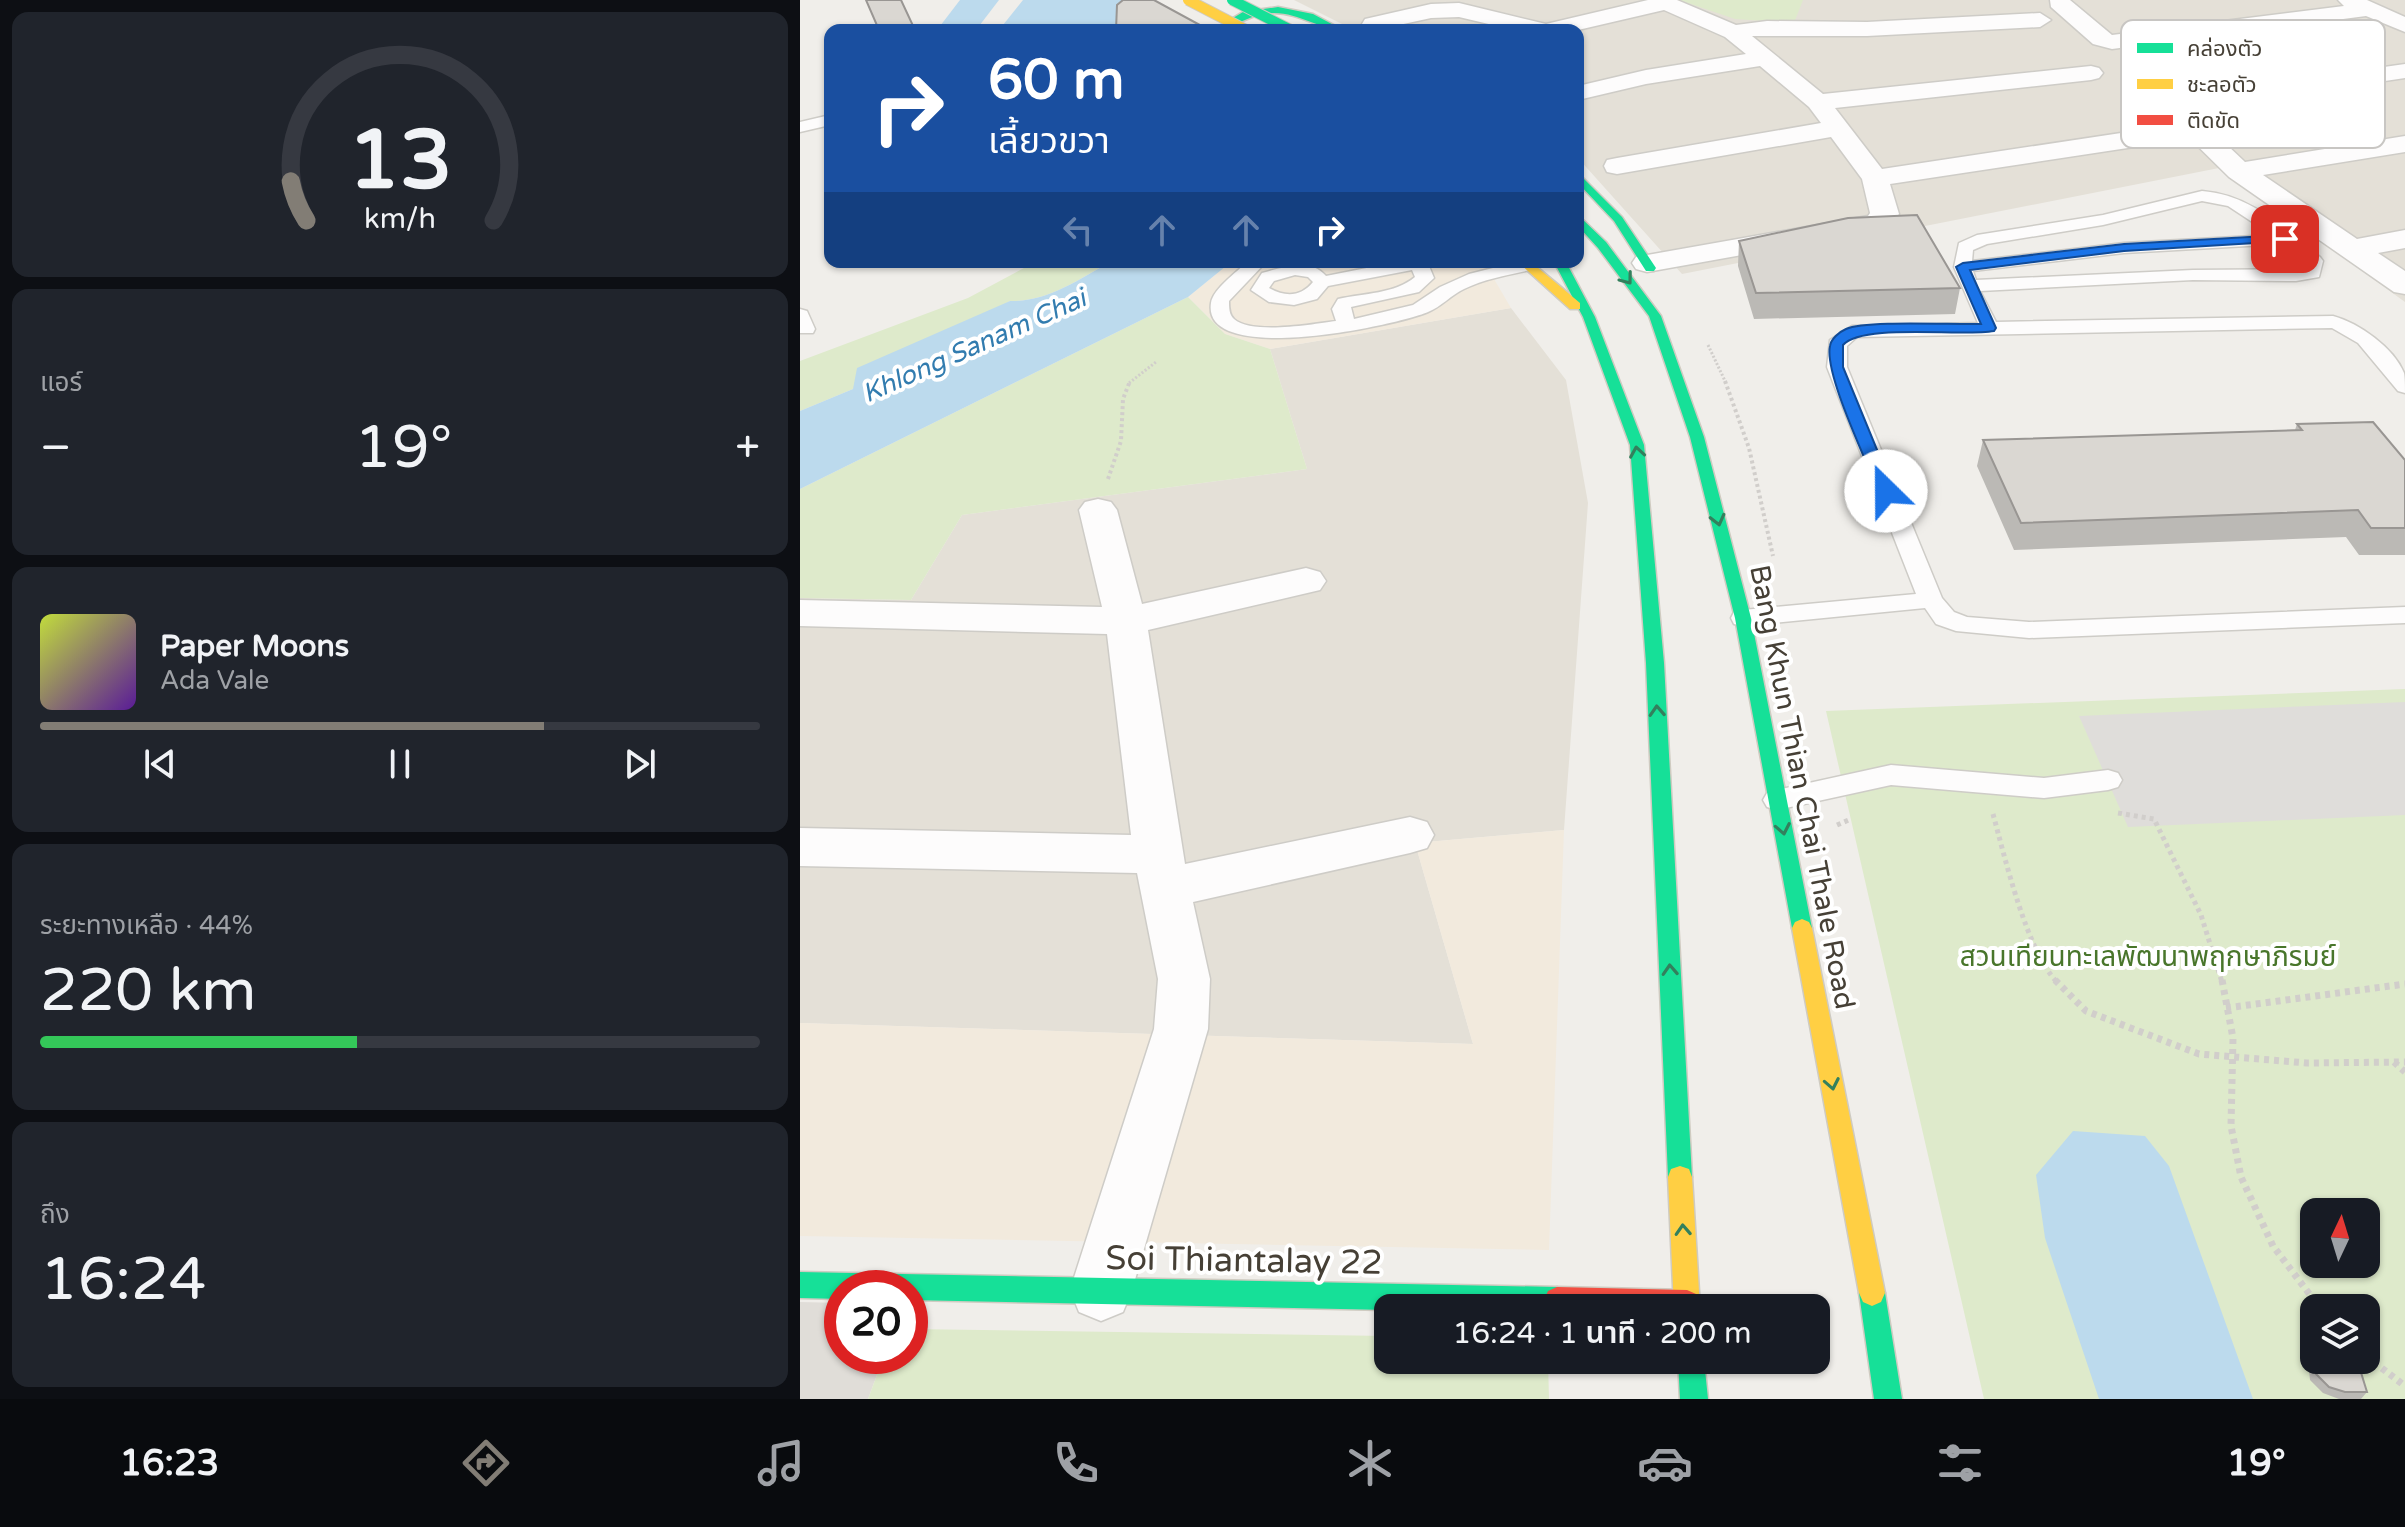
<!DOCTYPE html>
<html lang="th">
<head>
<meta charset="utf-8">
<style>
  body { margin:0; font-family:"Varela Round","Noto Sans Thai",sans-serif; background:#20242c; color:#f1f3f6; height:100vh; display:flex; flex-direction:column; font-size:30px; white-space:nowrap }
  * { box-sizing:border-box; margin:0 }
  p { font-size:26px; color:#9ea1a6 }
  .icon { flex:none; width:44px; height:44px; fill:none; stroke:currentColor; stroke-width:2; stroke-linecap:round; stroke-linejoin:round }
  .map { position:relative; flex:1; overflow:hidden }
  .details { display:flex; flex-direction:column; gap:12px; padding:12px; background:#0d0f14; width:800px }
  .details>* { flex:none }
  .banner { position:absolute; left:24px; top:24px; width:760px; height:244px; border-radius:16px; box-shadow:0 2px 6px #0004; background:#1a4fa0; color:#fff; overflow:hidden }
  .needle { width:52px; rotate:4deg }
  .fabs { position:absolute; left:1500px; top:1198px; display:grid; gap:16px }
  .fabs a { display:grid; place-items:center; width:80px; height:80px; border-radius:16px; background:#171b24; box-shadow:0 2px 6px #0004; font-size:40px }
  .speed { position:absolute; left:24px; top:1270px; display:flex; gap:16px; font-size:40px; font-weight:700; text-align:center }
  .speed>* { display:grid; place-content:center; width:104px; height:104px; border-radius:50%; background:#171b24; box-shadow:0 2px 6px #0004; line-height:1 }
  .speed .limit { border:12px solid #d22; background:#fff; color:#111 }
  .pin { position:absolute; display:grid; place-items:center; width:68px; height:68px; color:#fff; margin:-34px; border-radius:16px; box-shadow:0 4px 12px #0006 }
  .me { position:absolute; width:88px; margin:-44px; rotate:337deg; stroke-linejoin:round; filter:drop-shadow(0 0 6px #0008) }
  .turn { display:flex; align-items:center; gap:28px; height:168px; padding:0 32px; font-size:36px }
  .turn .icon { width:104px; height:104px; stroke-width:2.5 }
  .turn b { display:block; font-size:56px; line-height:68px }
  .lanes { display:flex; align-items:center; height:76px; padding:0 32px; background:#0003; justify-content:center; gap:40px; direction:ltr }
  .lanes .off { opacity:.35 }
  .big { font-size:60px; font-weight:600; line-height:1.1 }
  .details .widget { flex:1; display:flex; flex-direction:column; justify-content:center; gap:12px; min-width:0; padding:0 28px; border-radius:16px; background:#20242c }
  .details .dial { align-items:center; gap:0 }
  .dial svg { height:208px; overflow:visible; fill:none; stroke:#363941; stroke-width:7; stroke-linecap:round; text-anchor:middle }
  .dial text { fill:#f1f3f6; stroke:none }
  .song { display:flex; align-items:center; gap:24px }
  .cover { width:96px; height:96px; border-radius:12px; background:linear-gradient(135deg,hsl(70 70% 55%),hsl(270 70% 35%)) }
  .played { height:8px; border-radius:4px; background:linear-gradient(90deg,#827d75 70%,#363941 70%) }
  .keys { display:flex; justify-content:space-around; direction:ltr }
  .heat { display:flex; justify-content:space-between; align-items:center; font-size:44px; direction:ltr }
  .charge { height:12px; border-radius:6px; background:linear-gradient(90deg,#34c759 44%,#363941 0) }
  .trip { position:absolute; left:574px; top:1294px; width:456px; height:80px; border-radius:16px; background:#171b24; box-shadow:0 2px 6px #0004; font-weight:600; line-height:80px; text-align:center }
  .menu { display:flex; height:128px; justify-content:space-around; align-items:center; background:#090b0e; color:#9ea1a6 }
  .menu .icon { width:56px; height:56px }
  .menu .on { color:#827d75 }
  .menu b { font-size:36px; color:#f1f3f6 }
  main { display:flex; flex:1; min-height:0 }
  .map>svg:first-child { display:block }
  .residential { fill:#e4e0d7 }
  .commercial { fill:#f2eadd }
  .industrial { fill:#e0ddd8 }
  .green { fill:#deeacb; fill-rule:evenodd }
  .parking { fill:#dfddda }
  .water { fill:#bcdaed }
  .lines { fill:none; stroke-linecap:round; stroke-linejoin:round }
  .river { fill:#bcdaed; fill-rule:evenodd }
  .lane-casing { stroke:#ceccc7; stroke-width:3 }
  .street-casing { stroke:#ceccc7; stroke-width:3 }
  .fast-casing { stroke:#cfcbc1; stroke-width:3 }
  .slow-casing { stroke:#cfcbc1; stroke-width:3 }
  .jam-casing { stroke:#cfcbc1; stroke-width:3 }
  .path-far3 { stroke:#d1cecb; stroke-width:3; stroke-dasharray:2 2; stroke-linecap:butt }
  .path-far2 { stroke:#d1cecb; stroke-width:4; stroke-dasharray:3 3; stroke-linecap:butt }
  .path-far1 { stroke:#d1cecb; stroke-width:5; stroke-dasharray:4 4; stroke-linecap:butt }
  .path { stroke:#d1cecb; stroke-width:7; stroke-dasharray:5 5; stroke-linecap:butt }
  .lane { fill:#fdfcfc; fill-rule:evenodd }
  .street { fill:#fdfcfc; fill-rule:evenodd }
  .fast { fill:#16e098; fill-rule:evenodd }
  .slow { fill:#ffcf43; fill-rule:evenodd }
  .jam { fill:#f24e42; fill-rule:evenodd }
  .fast-bridge-casing { stroke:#cfcbc1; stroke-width:12; stroke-linecap:butt }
  .slow-bridge-casing { stroke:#cfcbc1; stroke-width:12; stroke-linecap:butt }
  .fast-bridge { stroke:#16e098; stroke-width:10 }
  .slow-bridge { stroke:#ffcf43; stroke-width:10 }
  .wall { fill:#bbb9b5 }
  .building { fill:#dad7d2; stroke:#999693; stroke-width:2 }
  .oneway { stroke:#33805d }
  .route { fill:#1a73e8; stroke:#114b97; stroke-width:2 }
  .labels { text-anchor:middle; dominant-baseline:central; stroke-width:8; stroke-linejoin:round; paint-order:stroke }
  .far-water-label { font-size:26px; font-style:italic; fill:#327caf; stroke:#fff }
  .street-label { font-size:28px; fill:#464036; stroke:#fff }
  .park-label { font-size:28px; fill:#49762b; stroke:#fff }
  .near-street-label { font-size:34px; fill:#464036; stroke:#fff }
  .key { fill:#fff; stroke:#c8c6c3; stroke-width:2 }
  .key-label { font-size:22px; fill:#464036 }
</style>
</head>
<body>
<main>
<section class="details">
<div class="widget dial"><svg viewBox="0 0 100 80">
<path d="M14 69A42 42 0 1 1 86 69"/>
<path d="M14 69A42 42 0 0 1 8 54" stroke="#827d75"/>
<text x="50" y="56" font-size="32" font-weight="700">13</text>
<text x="50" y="72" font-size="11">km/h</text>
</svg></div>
<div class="widget"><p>แอร์</p>
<div class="heat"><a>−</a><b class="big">19°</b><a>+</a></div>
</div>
<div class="widget">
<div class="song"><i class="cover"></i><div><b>Paper Moons</b><p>Ada Vale</p></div></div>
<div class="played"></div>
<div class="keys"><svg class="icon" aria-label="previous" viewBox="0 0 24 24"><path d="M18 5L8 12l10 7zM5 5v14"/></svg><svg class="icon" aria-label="pause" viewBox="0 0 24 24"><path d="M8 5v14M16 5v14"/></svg><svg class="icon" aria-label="next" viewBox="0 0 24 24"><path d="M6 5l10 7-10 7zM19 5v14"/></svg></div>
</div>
<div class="widget"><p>ระยะทางเหลือ · 44%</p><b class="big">220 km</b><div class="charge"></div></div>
<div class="widget"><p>ถึง</p><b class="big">16:24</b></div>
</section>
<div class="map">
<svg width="1605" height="1399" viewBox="0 0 1605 1399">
  <rect width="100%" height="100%" fill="#f0eeea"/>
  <path class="residential" d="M494,0H1605V302L1419,168L882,274L778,158V30H554Z
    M711,308L766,380L788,503L764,830L615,843L673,1044L0,1023V598L111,600L162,515L507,469L470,349Z"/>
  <path class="commercial" d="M431,262H684L711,308L470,349L425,334L388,297Z
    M764,830L749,1250L0,1236V1023L673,1044L615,843Z"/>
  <path class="industrial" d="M0,1302L42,1303V1356H84L68,1399H0Z"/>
  <path class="green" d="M879,0H1003L994,23L935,19Z
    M235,262H310C278,280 247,302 210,301L53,389L0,411V361L168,298Z
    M388,297L425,334L470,349L507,469L162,515L111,600L0,598V489Z
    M1605,689V1399H1184L1026,711ZM1514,1212H1566V1264H1514ZM1514,1308H1566V1360H1514Z
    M110,1329L588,1336V1360H748L749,1399H68L84,1356H110Z"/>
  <path class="parking" d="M1605,702V815L1328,827L1279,716Z"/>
  <path class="water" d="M223,0H340L320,30H199Z
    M310,262H431L388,297L0,489V411L53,389L57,368L210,301C247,302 278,280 310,262Z
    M1273,1131L1345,1136L1369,1166L1453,1399H1299L1245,1238L1236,1175Z"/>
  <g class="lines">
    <path class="river" d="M160,0H199L176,30H137Z"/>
    <g class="lane-casing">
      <path id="lane" d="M30,115V125L0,132V122Z
        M1402,191C1452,195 1483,228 1520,257L1523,261L1519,277L1496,281L1393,280L1180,291L1196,322L1533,316C1559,323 1594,348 1604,373C1605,378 1605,387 1605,393L1598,391L1558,343L1532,328L1057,337L1047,346V367L1142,598L1154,612L1167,617L1229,622L1605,607V623L1229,638L1156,631L1136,624L1125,608L943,626L934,624L931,618L934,612L943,610L1116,594L1027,367L1030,340L1052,326L1178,323L1154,267L1159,243L1177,235L1303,215ZM1402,201L1428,206L1472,235L1324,243L1172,261L1173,250L1187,244L1303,225ZM1483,244L1505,263L1504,269L1393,270L1176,280L1173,271L1324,253Z
        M447,262H466L429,301C429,307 429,315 434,319C452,335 514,324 536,321L532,309L538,299C564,293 595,294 615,277L612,270L528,286L517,299L494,305L469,302L451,290L462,273C482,268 510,257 526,276L597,262H634L629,266L634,278L619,292L551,307L554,319L613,305L640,287L669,274L717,262H735L737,265L734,269C710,275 686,278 664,289C651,295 641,307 628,312C598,325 401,368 411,303C413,289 437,272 447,262ZM495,275L508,277L513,282C501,297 485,297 469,288L474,281Z
        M0,309L7,311L15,329L13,333H0Z
        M1091,765L1244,778L1308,770L1318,773L1322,780L1318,787L1308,790L1244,798L1091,785L977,810L967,807L963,800L967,793L977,790Z"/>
    </g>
    <g class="street-casing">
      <path id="street" d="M848,0H877L936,25L967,21L1067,22L1240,13L1251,20L1240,27L1067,36H952L1023,94L1291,66L1299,68L1303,73L1299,78L1291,80L1035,108L1082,169L1354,128L1363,131L1367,136L1363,141L1354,144L1090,184L1099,214L1087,229L847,272L836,269L832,263L836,257L1068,216L1070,213L1062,179L1031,137L817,174L807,172L804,166L807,160L817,158L1021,123L1009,107L960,66L846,84L778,100V86L846,70L946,54L925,37L864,10L778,30H714L659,17L631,18L576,30L565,29L562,24L565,19L631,4L659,3L746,24Z
        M1250,0H1270L1312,35L1544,6L1538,0H1567L1605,17V32L1566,16L1312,49L1293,44L1251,7Z
        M1605,64V78L1390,110L1445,162L1605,136V152L1463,175L1557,239L1605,230V248L1578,253L1605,271V294L1594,292L1429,177L1364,113L1368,101L1388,95Z
        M298,499L311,502L317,510L342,604L506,568L520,572L526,581L520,590L348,630L385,864L610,817L627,822L634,835L627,848L610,853L393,902L410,979L408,1029L332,1290L323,1312L301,1321L279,1312L270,1290L354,1029L358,979L337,873L0,866V828L331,835L307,634L0,626V600L302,607L279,510L285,502Z"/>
    </g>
    <g class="fast-casing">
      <path id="fast" d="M478,7L513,14L543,30C520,30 500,13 474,13C449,13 433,30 413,30L443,12Z
        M778,173L822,217L856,268L854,271H846L814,221L778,183Z
        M778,215L806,242L861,316L904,437L951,618L1012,928L1009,934L1002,937L995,934L992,928L935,618L890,437L849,316L798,248L778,226Z
        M754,262H766L795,317L844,445L864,663L892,1177L889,1185L880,1188L871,1185L868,1177L846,663L830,445L783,317Z
        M0,1272L757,1287L766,1291L770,1300L767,1308L588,1310L110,1300V1288H42V1299L0,1298Z
        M1072,1280L1081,1284L1085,1293L1102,1399H1074L1059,1293L1063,1284Z
        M878,1360H904L908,1399H880Z"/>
    </g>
    <g class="slow-casing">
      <path id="slow" d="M718,262H731L780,303V309H770Z
        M1002,919L1009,922L1012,928L1085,1293L1081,1302L1072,1306L1063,1302L1059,1293L992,928L995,922Z
        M880,1166L889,1169L892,1177L900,1308H874L868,1177L871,1169Z"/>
    </g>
    <g class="jam-casing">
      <path id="jam" d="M757,1287L887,1290L896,1294L900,1303L898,1308H747L744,1300L748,1291Z"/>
    </g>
    <path class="path-far3" d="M908,345L926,383
      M329,383L356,362"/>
    <path class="path-far2" d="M925,381L949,448L973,556
      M308,479L321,441L323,399L330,381"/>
    <path class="path-far1" d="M1318,813L1354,819L1401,915L1422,982
      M1193,814C1205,858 1227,952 1257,982
      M1037,825L1051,819"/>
    <path class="path" d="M1255,980L1286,1011L1399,1054L1507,1063L1605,1062
      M1422,980L1433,1038L1431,1126L1441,1177L1473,1246L1520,1308
      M1426,1008L1605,984
      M1594,1062L1605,1072
      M1566,1356L1605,1386"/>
    <use href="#lane" class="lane"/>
    <use href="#street" class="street"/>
    <use href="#fast" class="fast"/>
    <use href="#slow" class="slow"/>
    <use href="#jam" class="jam"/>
    <g class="fast-bridge-casing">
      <path id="fast-bridge" d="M432,0L491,30"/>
    </g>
    <g class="slow-bridge-casing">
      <path id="slow-bridge" d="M388,0L446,30"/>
    </g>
    <use href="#fast-bridge" class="fast-bridge"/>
    <use href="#slow-bridge" class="slow-bridge"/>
  </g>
  <path class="wall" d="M939,241L1160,288L1155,314L954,319L938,266Z
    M1497,424L1605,460V555H1559L1546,537L1214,550L1177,466L1183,440L1495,430Z
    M1512,1346L1567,1392L1561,1399H1539L1523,1393L1510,1380L1507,1352Z"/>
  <path class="building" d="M66,0H101L115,30H79Z
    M323,0H354L409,30H316L317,5Z
    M1117,215L1160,288L956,293L939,241L1048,218Z
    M1573,422L1605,460V528H1571L1558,510L1221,523L1183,440L1502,430L1497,424Z
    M1512,1346H1514V1360H1555L1559,1366L1567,1392H1545L1529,1387L1516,1374Z"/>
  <defs><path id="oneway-chevron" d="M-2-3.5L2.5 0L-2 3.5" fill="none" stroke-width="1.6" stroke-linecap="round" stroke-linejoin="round" transform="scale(2)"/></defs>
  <g class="oneway">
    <use href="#oneway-chevron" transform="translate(827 279) rotate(53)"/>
    <use href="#oneway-chevron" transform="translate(837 452) rotate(-99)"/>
    <use href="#oneway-chevron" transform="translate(918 520) rotate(76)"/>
    <use href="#oneway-chevron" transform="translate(857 711) rotate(-93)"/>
    <use href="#oneway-chevron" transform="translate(983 829) rotate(79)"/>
    <use href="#oneway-chevron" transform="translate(870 970) rotate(-93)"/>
    <use href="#oneway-chevron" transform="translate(1032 1084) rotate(79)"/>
    <use href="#oneway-chevron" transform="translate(883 1230) rotate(-93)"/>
  </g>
  <path class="route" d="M1485,235L1491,239L1489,241L1324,251L1170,270L1196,328L1194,331C1161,337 1063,323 1043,345V367L1094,491L1086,496L1078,491C1067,461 1024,374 1030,346C1031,339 1039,332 1046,329C1066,320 1154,325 1181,324L1156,267L1163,263L1324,244Z"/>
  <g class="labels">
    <g class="far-water-label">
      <text transform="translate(174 346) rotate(-24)">Khlong Sanam Chai</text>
    </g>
    <g class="street-label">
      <text transform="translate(1002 787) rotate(79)">Bang Khun Thian Chai Thale Road</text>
    </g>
    <g class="park-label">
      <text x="1348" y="957">สวนเทียนทะเลพัฒนาพฤกษาภิรมย์</text>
    </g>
    <g class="near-street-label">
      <text transform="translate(444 1261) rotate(1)">Soi Thiantalay 22</text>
    </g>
  </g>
  <rect x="1321" y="20" width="264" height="128" rx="12" class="key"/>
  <rect x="1337" y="43" width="36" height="10" fill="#16e098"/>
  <rect x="1337" y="79" width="36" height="10" fill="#ffcf43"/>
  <rect x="1337" y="115" width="36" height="10" fill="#f24e42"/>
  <g class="key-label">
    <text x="1387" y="56">คล่องตัว</text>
    <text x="1387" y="92">ชะลอตัว</text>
    <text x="1387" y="128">ติดขัด</text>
  </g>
</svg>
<div class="fabs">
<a><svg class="needle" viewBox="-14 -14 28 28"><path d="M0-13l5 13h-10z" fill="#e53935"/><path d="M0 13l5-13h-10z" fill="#9ea1a6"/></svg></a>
<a><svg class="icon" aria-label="layers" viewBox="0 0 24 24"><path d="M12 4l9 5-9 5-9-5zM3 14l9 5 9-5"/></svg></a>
</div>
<div class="speed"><div class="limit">20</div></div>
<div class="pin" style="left:1485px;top:239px;background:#d93025"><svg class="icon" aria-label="arrive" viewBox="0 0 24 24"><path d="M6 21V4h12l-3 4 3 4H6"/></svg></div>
<svg class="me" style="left:1086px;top:491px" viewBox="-20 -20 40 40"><circle r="19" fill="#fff"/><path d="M0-13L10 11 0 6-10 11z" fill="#1a73e8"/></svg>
<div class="trip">16:24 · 1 นาที · 200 m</div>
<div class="banner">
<div class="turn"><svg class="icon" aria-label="right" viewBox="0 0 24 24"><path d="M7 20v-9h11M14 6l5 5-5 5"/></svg><div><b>60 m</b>เลี้ยวขวา</div></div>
<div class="lanes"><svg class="icon off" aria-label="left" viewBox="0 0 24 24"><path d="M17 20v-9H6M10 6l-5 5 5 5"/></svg><svg class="icon off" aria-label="ahead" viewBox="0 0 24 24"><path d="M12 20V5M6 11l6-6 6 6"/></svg><svg class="icon off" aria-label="ahead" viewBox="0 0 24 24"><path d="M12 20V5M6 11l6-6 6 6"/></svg><svg class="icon" aria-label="right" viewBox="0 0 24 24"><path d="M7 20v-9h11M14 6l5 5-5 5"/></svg></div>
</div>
</div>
</main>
<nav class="menu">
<b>16:23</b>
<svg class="icon on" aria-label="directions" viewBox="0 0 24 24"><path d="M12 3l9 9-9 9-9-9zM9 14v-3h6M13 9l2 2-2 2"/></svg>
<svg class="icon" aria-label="music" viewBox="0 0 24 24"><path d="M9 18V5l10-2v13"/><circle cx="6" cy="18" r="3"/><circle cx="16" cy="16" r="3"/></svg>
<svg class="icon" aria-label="phone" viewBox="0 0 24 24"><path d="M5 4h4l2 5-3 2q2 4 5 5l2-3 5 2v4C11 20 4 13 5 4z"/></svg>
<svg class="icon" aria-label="climate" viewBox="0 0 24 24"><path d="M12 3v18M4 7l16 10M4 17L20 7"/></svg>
<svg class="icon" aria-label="car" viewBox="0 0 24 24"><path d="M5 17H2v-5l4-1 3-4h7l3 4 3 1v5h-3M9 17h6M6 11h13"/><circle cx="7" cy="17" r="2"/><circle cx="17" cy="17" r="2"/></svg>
<svg class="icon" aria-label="filters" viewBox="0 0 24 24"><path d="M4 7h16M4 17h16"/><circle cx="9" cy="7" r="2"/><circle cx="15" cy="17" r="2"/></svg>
<b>19°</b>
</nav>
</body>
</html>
